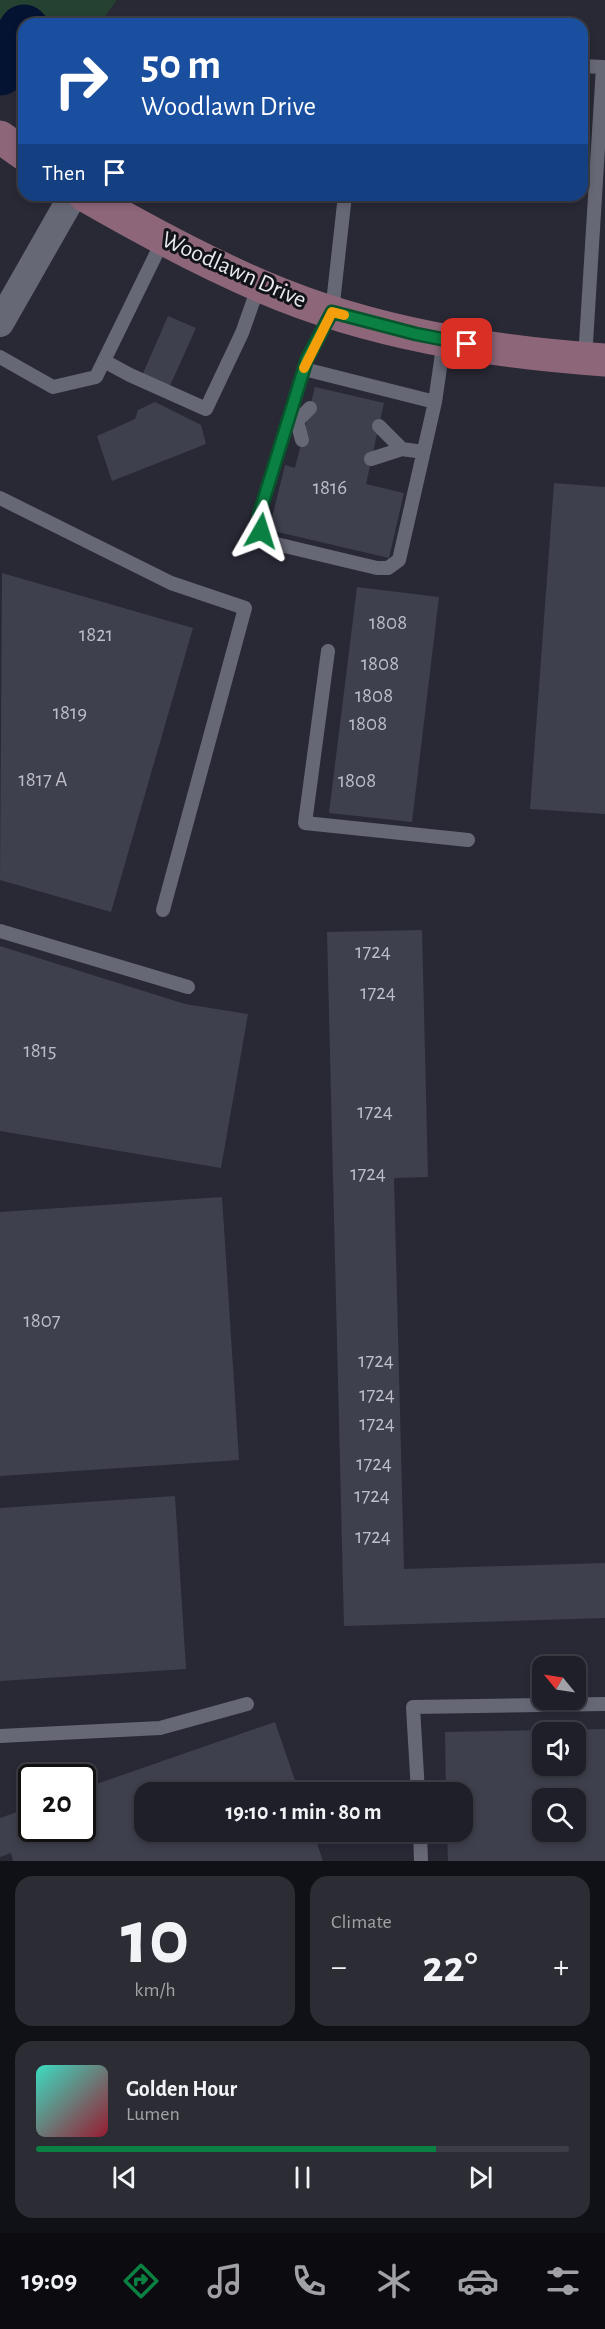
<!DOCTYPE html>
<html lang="en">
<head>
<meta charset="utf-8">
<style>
  body { margin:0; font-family:"Alegreya Sans",sans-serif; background:#2b2c34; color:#f1f3f6; height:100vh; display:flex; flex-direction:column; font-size:22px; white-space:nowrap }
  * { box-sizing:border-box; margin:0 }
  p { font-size:20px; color:#a1a2a8 }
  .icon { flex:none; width:33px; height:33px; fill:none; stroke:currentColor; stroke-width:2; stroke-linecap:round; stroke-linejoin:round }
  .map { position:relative; height:1861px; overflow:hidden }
  .panel { display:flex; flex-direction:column; gap:15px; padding:15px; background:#101116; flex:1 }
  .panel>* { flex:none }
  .top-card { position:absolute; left:18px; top:18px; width:570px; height:183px; border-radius:18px; box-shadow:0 3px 9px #0003,0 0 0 2px #3c3d45; background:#1a4fa0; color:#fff; overflow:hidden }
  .needle { width:39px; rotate:300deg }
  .tools { position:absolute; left:532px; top:1656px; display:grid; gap:12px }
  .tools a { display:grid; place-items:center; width:54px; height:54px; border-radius:12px; background:#1e1f28; box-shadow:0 3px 9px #0003,0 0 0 2px #3c3d45; font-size:30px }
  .speed { position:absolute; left:18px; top:1764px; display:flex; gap:12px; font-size:30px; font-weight:700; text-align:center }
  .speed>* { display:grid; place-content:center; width:78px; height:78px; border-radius:50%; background:#1e1f28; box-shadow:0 3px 9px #0003,0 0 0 2px #3c3d45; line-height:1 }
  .speed .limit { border:3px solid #111; border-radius:9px; background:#fff; color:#111 }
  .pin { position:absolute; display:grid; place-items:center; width:51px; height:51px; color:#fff; margin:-26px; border-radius:12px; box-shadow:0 3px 9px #0006 }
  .me { position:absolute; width:66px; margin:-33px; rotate:6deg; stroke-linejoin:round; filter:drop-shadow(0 0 4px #0008) }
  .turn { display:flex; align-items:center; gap:21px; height:126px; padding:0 24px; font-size:27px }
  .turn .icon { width:78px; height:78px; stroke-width:2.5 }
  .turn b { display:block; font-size:42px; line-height:51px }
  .then { display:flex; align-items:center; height:57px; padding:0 24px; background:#0003; gap:12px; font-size:22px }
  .big { font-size:45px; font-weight:700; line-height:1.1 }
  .panel .card { flex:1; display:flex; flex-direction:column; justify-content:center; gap:9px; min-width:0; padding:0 21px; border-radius:18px; background:#2b2c34 }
  .panel .dial { align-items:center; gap:0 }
  .dial b { font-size:78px; line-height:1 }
  .song { display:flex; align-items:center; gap:18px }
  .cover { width:72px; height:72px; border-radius:9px; background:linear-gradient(135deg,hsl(170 70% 55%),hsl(350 70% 35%)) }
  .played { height:6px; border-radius:3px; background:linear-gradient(90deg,#0b8043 75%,#3c3d45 75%) }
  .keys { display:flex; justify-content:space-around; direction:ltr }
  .heat { display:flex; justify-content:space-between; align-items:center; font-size:33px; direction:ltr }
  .panel .tiles { flex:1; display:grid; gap:15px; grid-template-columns:1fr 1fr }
  .card:last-child { grid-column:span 2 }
  .trip { position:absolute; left:134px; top:1782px; width:339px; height:60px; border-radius:18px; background:#1e1f28; box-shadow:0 3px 9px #0003,0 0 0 2px #3c3d45; font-weight:700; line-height:60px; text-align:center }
  .tab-bar { display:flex; height:96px; justify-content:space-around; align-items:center; background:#0c0c10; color:#a1a2a8 }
  .tab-bar .icon { width:42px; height:42px }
  .tab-bar .selected { color:#0b8043 }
  .tab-bar b { font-size:27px; color:#f1f3f6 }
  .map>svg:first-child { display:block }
  .green { fill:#244131 }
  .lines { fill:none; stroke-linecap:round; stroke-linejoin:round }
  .river { stroke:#041331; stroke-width:51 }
  .building { fill:#3e404d; fill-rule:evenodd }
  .service { stroke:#666876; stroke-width:14 }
  .minor { stroke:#666876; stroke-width:28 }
  .secondary { stroke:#8d6679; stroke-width:33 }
  .route-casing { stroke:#07532c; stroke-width:15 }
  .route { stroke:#0b8043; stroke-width:10 }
  .slow { stroke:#f59e0b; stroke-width:10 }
  .labels { text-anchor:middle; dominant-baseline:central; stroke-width:6; stroke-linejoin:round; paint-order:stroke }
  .number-label { font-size:21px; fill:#bdbec7 }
  .street-label { font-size:24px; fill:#e7e8f0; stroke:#121318 }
</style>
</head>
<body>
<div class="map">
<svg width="605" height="1861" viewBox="0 0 605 1861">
  <rect width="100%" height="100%" fill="#282935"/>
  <path class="green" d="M0,0H117L99,24H24V77L0,57Z"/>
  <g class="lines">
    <path class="river" d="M0,70L24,30"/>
  </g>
  <path class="building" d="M168,316L196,328L168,390L141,378Z
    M315,387L384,403L366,484L404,493L389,558L269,530L285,465L295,468Z
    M155,402L201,425L206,444L112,481L97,436L135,419L138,410Z
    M554,483L605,487V814L530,809Z
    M2,573L193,628L111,912L0,880Z
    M357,587L439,597L412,822L329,813Z
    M422,930L428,1177L394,1178L404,1569L605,1563V1618L344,1626L327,932Z
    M0,946L185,1004L248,1014L221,1168L0,1131Z
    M222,1197L239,1460L0,1476V1212Z
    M175,1496L186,1669L0,1681V1508Z
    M275,1722L299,1792H144V1832H313L323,1861H13L11,1853L0,1857V1818L32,1807V1828H82V1789Z
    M605,1729V1861H448L447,1832H462V1792H446L445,1732ZM543,1732H576V1766H543ZM543,1798H576V1832H543Z"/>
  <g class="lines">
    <path class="service" d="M582,66L603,67L585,359
      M345,195L332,312L307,359L259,515L261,531L272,543L377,568H388L399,560L435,402L444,340
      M0,357L53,387L96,377L163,240
      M104,361L130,375L206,409L242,333L259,285
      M304,369L435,402
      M289,419L297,421L302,440
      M297,421L310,408
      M379,426L402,449
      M371,459L402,449L423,452
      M0,498L171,583L245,608L163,910
      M328,651L305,823L468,840
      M0,931L188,987
      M0,1736L160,1728L247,1704
      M418,1792L413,1707L605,1704
      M420,1832L421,1861"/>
    <path class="minor" d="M0,323L73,195"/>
    <path class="secondary" d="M0,137L24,154
      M84,195C143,229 200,260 263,287C370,333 489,352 605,360"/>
  </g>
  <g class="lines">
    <g class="route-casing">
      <path id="route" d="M261,531L259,515L307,359L332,312L416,334L467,344"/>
    </g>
    <use href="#route" class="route"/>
    <path class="slow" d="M304,368L332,312L344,315"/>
  </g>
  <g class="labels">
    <g class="number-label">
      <text x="330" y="487">1816</text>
      <text x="388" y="622">1808</text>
      <text x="96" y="634">1821</text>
      <text x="380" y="663">1808</text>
      <text x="374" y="695">1808</text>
      <text x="70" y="712">1819</text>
      <text x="368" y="723">1808</text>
      <text x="43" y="779">1817 A</text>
      <text x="357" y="780">1808</text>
      <text x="373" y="951">1724</text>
      <text x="378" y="992">1724</text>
      <text x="40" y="1050">1815</text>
      <text x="375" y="1111">1724</text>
      <text x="368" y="1173">1724</text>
      <text x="42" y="1320">1807</text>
      <text x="376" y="1360">1724</text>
      <text x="377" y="1394">1724</text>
      <text x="377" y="1423">1724</text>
      <text x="374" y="1463">1724</text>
      <text x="372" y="1495">1724</text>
      <text x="373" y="1536">1724</text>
    </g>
    <g class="street-label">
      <text transform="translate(234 270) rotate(24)">Woodlawn Drive</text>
    </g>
  </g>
</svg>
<div class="tools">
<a><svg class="needle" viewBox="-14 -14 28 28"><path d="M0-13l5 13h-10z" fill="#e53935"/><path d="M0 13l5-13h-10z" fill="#a1a2a8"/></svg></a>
<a><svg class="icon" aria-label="sound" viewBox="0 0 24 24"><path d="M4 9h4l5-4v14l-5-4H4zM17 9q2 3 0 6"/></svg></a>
<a><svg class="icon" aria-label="search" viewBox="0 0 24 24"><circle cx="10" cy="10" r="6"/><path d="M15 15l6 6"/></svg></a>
</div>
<div class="speed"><div class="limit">20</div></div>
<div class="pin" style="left:467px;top:344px;background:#d93025"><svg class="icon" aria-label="arrive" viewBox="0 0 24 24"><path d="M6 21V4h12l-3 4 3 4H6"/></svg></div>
<svg class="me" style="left:261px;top:531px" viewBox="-20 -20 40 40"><path d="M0-17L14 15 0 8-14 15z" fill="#0b8043" stroke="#fff" stroke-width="4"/></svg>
<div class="trip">19:10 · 1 min · 80 m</div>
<div class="top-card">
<div class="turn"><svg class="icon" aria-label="right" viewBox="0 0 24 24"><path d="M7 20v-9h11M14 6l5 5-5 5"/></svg><div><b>50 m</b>Woodlawn Drive</div></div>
<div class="then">Then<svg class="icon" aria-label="arrive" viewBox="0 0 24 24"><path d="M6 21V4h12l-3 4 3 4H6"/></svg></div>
</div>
</div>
<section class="panel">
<div class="tiles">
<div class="card dial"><b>10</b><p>km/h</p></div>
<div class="card"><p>Climate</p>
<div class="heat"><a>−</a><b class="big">22°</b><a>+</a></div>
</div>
<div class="card">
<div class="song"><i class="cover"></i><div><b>Golden Hour</b><p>Lumen</p></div></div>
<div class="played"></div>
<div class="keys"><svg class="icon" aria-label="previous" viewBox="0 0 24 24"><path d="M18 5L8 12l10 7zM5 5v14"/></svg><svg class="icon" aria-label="pause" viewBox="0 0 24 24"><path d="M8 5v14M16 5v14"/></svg><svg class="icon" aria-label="next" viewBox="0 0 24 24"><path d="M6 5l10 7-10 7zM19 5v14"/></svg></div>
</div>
</div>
</section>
<nav class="tab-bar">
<b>19:09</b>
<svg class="icon selected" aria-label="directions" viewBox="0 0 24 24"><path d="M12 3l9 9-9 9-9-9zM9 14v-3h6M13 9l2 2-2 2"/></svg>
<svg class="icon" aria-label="music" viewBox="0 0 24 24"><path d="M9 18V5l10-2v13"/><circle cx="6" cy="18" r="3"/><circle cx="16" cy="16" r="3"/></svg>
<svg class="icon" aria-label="phone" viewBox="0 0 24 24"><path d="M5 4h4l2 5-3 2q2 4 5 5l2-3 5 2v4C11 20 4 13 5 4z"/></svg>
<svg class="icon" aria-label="climate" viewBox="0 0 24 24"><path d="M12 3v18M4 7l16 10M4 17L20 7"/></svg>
<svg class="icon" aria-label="car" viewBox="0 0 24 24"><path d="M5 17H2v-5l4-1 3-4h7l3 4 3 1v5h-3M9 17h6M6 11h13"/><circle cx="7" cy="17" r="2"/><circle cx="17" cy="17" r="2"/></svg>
<svg class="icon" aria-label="filters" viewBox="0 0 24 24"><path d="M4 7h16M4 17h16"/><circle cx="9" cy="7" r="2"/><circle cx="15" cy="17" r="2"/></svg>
</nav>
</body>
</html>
